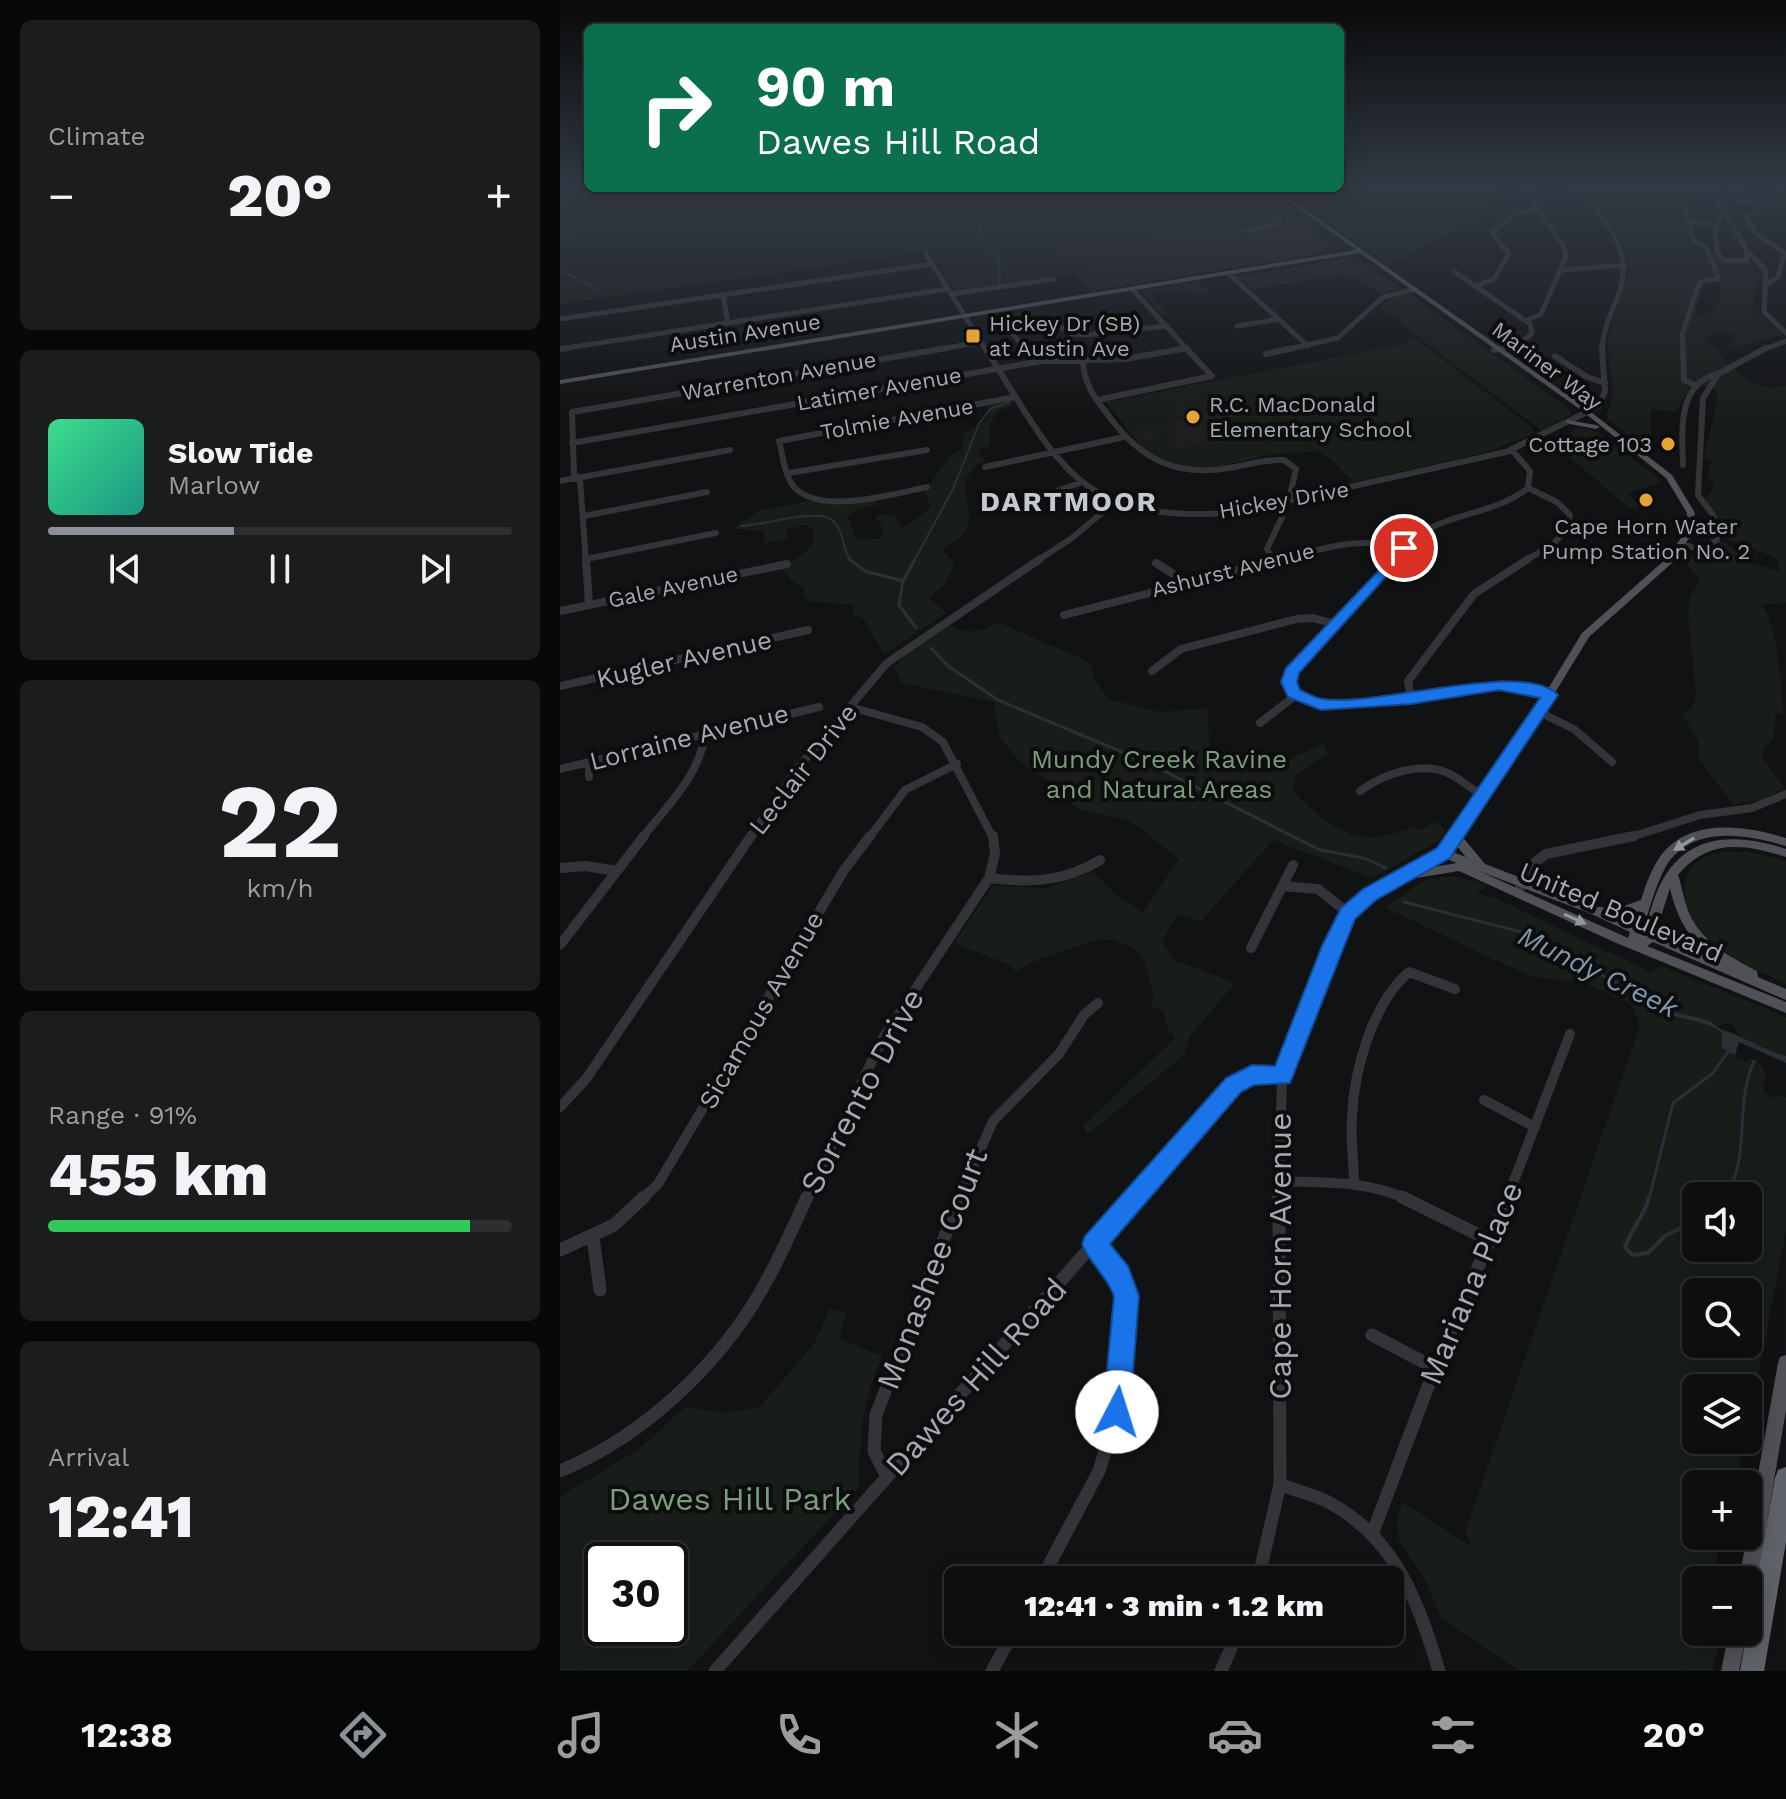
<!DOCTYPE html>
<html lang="en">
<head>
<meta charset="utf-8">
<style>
  body { margin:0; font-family:"Work Sans",sans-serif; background:#1b1c1c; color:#f1f3f6; height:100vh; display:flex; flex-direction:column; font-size:30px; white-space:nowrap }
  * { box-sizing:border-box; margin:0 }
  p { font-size:26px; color:#9a9c9e }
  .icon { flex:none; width:44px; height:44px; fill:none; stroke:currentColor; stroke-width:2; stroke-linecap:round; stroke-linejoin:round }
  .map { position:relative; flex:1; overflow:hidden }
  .details { display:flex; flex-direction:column; gap:20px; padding:20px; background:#070808; width:560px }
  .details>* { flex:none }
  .top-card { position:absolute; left:24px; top:24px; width:760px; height:168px; border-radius:12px; box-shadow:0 4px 20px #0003,0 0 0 2px #2d2e2e; background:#0b6e4f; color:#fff; overflow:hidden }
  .buttons { position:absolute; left:1122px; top:1182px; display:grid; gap:16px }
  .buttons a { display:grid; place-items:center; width:80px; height:80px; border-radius:12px; background:#0d0e0e; box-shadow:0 4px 20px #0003,0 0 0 2px #2d2e2e; font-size:40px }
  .speed { position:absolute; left:24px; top:1542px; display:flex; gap:16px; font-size:40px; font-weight:700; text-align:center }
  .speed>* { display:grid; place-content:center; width:104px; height:104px; border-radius:50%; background:#0d0e0e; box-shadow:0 4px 20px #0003,0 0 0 2px #2d2e2e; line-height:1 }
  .speed .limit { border:4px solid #111; border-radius:12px; background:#fff; color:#111 }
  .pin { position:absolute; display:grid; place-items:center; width:68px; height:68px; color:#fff; margin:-34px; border:4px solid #fff; border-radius:50%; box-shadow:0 2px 8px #0007 }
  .me { position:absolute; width:88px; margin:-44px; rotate:5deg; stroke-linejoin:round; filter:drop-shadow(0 0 6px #0008) }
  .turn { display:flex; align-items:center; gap:28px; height:168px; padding:0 40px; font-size:36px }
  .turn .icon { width:104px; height:104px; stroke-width:2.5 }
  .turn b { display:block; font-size:56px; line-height:68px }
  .big { font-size:60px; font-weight:800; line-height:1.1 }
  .details .widget { flex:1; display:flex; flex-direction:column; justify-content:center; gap:12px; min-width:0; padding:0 28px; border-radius:12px; background:#1b1c1c }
  .details .dial { align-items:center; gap:0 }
  .dial b { font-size:104px; line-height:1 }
  .song { display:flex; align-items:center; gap:24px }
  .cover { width:96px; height:96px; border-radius:12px; background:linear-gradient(135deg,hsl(150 70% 55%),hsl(170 70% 35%)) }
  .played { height:8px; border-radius:4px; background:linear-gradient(90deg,#8c9099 40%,#2d2e2e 40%) }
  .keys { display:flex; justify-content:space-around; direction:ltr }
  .heat { display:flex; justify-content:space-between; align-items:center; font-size:44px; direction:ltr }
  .charge { height:12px; border-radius:6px; background:linear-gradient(90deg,#34c759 91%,#2d2e2e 0) }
  .trip { position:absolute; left:384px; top:1566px; width:460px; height:80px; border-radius:12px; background:#0d0e0e; box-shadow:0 4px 20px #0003,0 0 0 2px #2d2e2e; font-weight:800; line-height:80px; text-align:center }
  .tab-bar { display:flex; height:128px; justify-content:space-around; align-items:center; background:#050606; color:#9a9c9e }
  .tab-bar .icon { width:56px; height:56px }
  .tab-bar .selected { color:#8c9099 }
  .tab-bar b { font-size:36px; color:#f1f3f6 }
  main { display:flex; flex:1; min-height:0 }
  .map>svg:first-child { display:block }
  .built { fill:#1e1e20 }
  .green { fill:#181d19; fill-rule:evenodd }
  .water { fill:#293036 }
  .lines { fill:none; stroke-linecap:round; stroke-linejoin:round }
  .stream-far2 { stroke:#293036; stroke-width:2 }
  .stream-far1 { stroke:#293036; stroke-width:3 }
  .stream { stroke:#293036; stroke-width:4 }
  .minor-far4 { stroke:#333438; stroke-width:5 }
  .minor-far3 { stroke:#333438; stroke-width:6 }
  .minor-far2 { stroke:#333438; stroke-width:8 }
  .minor-far1 { stroke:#333438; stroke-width:10 }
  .minor { stroke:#333438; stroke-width:13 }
  .major { fill:#4f5156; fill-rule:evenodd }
  .highway { fill:#5f6268; fill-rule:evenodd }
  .oneway { fill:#9397a0 }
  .route { fill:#1a73e8; stroke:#114b97; stroke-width:2 }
  .poi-dot { fill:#e6a436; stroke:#0d0d0e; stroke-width:3 }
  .labels { text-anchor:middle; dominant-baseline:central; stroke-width:8; stroke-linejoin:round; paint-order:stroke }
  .far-poi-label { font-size:22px; fill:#a4a9b3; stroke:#0d0d0e; text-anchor:start }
  .far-street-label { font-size:22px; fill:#a4a9b3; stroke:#0d0d0e }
  .street-label { font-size:26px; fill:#a4a9b3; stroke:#0d0d0e }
  .park-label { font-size:26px; fill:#7c9d7c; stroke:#0d0d0e }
  .far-district-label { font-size:28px; font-weight:bold; letter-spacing:2px; fill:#c4c8cf; stroke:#0d0d0e }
  .water-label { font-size:28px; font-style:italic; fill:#7c98ac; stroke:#0d0d0e }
  .near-street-label { font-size:32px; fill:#a4a9b3; stroke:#0d0d0e }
  .near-park-label { font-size:32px; fill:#7c9d7c; stroke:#0d0d0e }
</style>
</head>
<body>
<main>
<section class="details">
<div class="widget"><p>Climate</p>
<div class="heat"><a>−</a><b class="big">20°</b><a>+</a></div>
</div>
<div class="widget">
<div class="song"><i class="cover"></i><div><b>Slow Tide</b><p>Marlow</p></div></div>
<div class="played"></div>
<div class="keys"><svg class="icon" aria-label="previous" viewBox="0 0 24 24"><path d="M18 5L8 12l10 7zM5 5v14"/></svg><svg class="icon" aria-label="pause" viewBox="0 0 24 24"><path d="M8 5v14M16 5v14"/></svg><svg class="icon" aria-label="next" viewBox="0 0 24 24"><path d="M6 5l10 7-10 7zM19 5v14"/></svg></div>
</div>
<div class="widget dial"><b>22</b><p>km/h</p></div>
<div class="widget"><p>Range · 91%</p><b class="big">455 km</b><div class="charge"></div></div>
<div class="widget"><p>Arrival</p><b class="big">12:41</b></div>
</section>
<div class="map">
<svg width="1226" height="1671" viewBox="0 0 1226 1671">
  <rect width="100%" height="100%" fill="#111213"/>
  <path class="built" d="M728,211L771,244L748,256L543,289L525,268L507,264L493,247L588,236V232Z
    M793,257L840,288L821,293L798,279L779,275L692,289L677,277Z
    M672,378L739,448L669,464L611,463L587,453L546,402Z"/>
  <path class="green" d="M0,187L706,188L737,211L590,233L592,236H588L493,247L507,264L525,268L543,289L531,293L514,273L396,291L370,251L0,304Z
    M936,187L939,197H965L969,203L927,200L925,215L829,266L717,188Z
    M1021,187H1116L1125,192L1123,210L1133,248C1159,255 1173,267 1201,272L1192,309L1224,334L1167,350L1176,335L1154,333L1145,341L1162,351L1158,353C1176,373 1196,393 1226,385V603L1201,605C1218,620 1221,689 1224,713L1216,714L1214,737L1204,749L1202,758L1225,788L1203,799L1173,805L1138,758L1139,741L1122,715L1133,706L1136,694L1128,615L1129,598L1140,581L1125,561L1163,541L1191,561L1194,571V564L1219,571L1217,558L1168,540L1146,500L1154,485L1147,475L1152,461L1144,457L1158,397L1154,389L1134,383L1123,384L1129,388L1116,412L1091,409L1092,446L1086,450L1046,417L1053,393L1047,341L1070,266L1060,236ZM1143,282H1162L1160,302L1144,316L1134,319Z
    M638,281L651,292C632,299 614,285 594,292L592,297L609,315L602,316L580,290Z
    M850,294L1009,409L1012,414L982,431L820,307L833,297Z
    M854,338L973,428L972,434L924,453L794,482L768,457L757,451L683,457L664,466L634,467L620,466L585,451L577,439H599L600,427L614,426L610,431L616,437L603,441L617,450L656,439L648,435L653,431L662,432L646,428L649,424L687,413C680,406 673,395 663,397L671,408L633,415L623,402L615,403L616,413L626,419L589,427L584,424L573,429L583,433L572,436L549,405L554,401L839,345Z
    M450,402L454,405C430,412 430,421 430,445L418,450L425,462L418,463L404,481C409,518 419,529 382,550L395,563L384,585L369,598L386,613L324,654L303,618L292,614L294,605L248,601L242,595L246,589L231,581L224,569L253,545V529L246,525L227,529V539L204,543V531L173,529L200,510L254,500H316L317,505L299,509L288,517L297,540L321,538L324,531L315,515H334L342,529L371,507L364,492L390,456L402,449L404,433L425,422L431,405Z
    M1021,427L1038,432L1103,482L1067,493L1082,508L1070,509L991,441Z
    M438,622L531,663L534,678L548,699L600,712L647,708L650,750L696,773L763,744L769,754L737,774L732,790C773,831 796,850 853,827L861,830L877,821L885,831L878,841L811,878L713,840L641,921L621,915L615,918L602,942L614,960L675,983L630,1036L624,1055L527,1135L523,1126L616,1037L609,1031L603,1012L590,1005L594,997L584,959L571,947L553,940L539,939L475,961L456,972L450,965L396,944V940L433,886L487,888L532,872L565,902L583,912L619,859L571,821L517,809L494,785L462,764L440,738L433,702L342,683L334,668L343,657L389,625C406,635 423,632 438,622Z
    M1189,852L1226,861V984C1195,970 1164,956 1141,931C1117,904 1116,861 1158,853C1168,851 1179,852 1189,852Z
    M893,876L928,885L917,893L940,900L1090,972L1101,966L1226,1017V1056L1198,1049L1183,1040L1171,1023L1157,1026L1144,1019L1162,1032L1178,1061L1183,1059L1186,1063L1190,1058C1206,1064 1206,1074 1203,1089L1211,1099L1215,1095L1226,1097V1230L1188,1430V1388H1136V1440H1185L1175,1484H1136V1536H1162L1155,1564L1172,1575L1171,1580H1136V1632H1161L1153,1671H959L881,1617L866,1582L839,1540L836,1520L843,1503L912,1547L905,1532L1080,1025L1071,1004L1024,983L969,976L824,907L865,880ZM1136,1196H1188V1248H1136ZM1136,1292H1188V1344H1136Z
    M270,1309L286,1312L280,1339L322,1356C302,1406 299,1432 300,1486L127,1671H0V1497L79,1449L125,1407L164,1413L199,1408L254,1344ZM42,1560H110V1628H42Z"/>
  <path class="water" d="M1098,1005C1113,1014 1130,1015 1146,1020C1153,1021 1156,1028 1163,1030C1183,1036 1202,1050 1226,1056V1063L1179,1042L1175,1055L1162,1048V1033C1144,1017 1112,1023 1098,1005Z"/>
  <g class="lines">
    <path class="stream-far2" d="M851,187L929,199L965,200
      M0,239L37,225L46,188
      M0,270L40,291
      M439,284L440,262C434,255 424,245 421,237C410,209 461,196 478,188
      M181,526C201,526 260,507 273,521C284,531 282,549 291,561
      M354,561L393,489L419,424L430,409L450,402"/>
    <path class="stream-far1" d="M289,559L305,571L343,581
      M355,559L343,581L339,605L356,628
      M371,648L388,666L438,700L586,762L760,850L804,858L826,868
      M844,902L969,934L1100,1007
      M1166,1196C1191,1156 1174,1106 1194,1061
      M1089,1199L1113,1103L1153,1073L1169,1050"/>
    <path class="stream" d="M1089,1197C1085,1215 1071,1229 1065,1247L1072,1255L1088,1253L1105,1236L1136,1220"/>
    <path class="minor-far4" d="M964,187L1004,247L1006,257L981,314L967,320
      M1017,187C1045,221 1076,250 1058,296C1051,314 1043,330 1042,350
      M1122,187L1142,195L1226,206
      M1150,187L1186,249L1206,271L1204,312L1226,333
      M1177,187L1180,199
      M1129,222L1157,225
      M1130,225L1125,211L1127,198L1138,195
      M684,231L719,224L720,220L699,203L725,196
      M1157,249L1155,233L1162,211
      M1157,251L1163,260L1187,261L1186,249
      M366,254L426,350
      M1002,270L1065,265
      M895,272L970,324L972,333L961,343L935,350
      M668,273L748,346
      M1206,285L1218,277L1225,253L1197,235L1186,217L1208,204
      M915,286L934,279L949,254L932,233L956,213L980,210
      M572,289L628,350
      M391,294L494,279
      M163,295L168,323
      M0,319L372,264
      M677,326L719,319
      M0,349L387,289
      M375,350L420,342
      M466,350L452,333L454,326L490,320L512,334L525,335L607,326
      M617,350L627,348
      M725,350L778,338L823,297L856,289
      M1123,350L1122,335L1138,286L1142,281L1159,279L1147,249L1134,241L1130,227
      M1202,350L1226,341"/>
    <path class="minor-far3" d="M425,348C500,466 516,523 673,513L946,452L1039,406L1045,391L1042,348
      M464,348L476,362
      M1123,348L1124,380L1136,386
      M0,349L8,348
      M934,350L943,348
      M706,354L734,348
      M995,356L1027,377L1045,383
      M523,359C523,385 536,399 551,419C582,460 617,477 669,468C687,465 705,459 724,460L736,469L731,491L737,501
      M537,400L652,376L626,348
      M12,443L482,361L565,359L627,348
      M1123,465C1122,431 1117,383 1158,374
      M425,467L564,437
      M229,473L367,450
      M0,481L170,450
      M367,487C334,494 261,515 235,488C224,476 223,455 219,441L456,397
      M447,508L520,483
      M24,516L147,492
      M1123,545L1142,549L1157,540L1153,515L1138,495L1143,398L1158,374L1206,348
      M26,559L156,533
      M26,561L20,480L14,474L12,412L387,348
      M477,561L512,538L556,501
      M714,561L707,549L723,515L716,506
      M714,561C759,550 798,535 844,548
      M833,561C845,549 855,536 870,528C903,512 939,511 968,488L970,471L952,450
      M964,561C984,550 1007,540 1010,515L997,502L968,488"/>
    <path class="minor-far2" d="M26,559L29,605
      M835,559L732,672L729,682L741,696L764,703L826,702L942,684L990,695
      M596,563L626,582
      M0,611L227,564
      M504,615L722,559
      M592,671L621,649L737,619L753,618L775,624
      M0,686L248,630
      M851,699L848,681L914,594L968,559
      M290,707L362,727L383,742L433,838
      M979,712L1014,729L1052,762
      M700,723L736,695
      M29,762V777
      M0,769L259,707
      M800,791C824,774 863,759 892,775C903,781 912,790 924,796
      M82,838C107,806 141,774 145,733
      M190,838L232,775L327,663L480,559
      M309,838L345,790L397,764
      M1068,838L1140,815L1192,808L1226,794"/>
    <path class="minor-far1" d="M0,868L26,866L57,871
      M429,878C470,883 505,882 540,860
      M723,886L758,889L788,913
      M959,890L973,864L986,854L1074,836
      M0,945L84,836
      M691,948L733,865
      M924,1100L975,1127
      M0,1107L26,1079L191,836
      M719,1181C761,1183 808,1180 846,1199
      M794,1185C794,1162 790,1139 792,1116C794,1070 813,1002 849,972L895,989
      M82,1199L98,1184L284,870L310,836
      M246,1199L323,1038L429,878L435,854L433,836
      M399,1199L433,1121L499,1054L524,1015L538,1003
      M573,1199L674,1085L692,1075L722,1076
      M719,1199L722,1076L774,941L788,913L810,895L883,853
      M947,1199L1010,1034"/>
    <path class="minor" d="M842,1197L931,1241
      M33,1237L40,1290
      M0,1250L54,1225L84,1197
      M812,1335L875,1368
      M0,1471C86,1435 163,1362 207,1280C222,1253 234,1225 247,1197
      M327,1477L314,1451L316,1415L400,1197
      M720,1484C735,1491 752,1494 766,1501C834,1535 859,1602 879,1671
      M813,1532L875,1368L948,1197
      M481,1580L539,1471L557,1412L567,1296L559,1275L534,1244
      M698,1580L720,1484L719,1197
      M155,1671L575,1197
      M432,1671L453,1632
      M661,1671L678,1632"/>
    <path class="major" d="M710,188H715L1012,398L1045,401L1046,402L1043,404L1018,402L1112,475L1135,513L1132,534L1112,563L1029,637L982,714L901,835L925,864L1037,907H1061L1081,900C1086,884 1092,867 1102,854C1132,817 1186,826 1226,838V846C1186,834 1130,824 1105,868C1095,887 1090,907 1084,927L1085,928C1090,914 1093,899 1100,885C1127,832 1175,833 1226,849V857C1184,844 1149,838 1118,875C1122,887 1124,900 1129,913C1142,942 1170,957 1197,971L1198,977L1226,989V1000L1093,942L1087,946L1226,1002V1013L1054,942L899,871L844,880L840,879L838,876L840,873L844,872L897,863L879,856L877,853L975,710L1022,633L1106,559L1124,534L1127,513L1106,478L1021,410L800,253L0,384V380L796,250ZM895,844L906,857L890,851ZM919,871L1029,913L1070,932L1068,938ZM1110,888C1116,916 1129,940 1152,957L1096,932ZM1077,911L1073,922L1060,917H1062Z
      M1007,420L1036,425L1040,427L1036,429L1010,424L1006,422Z
      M1226,1355V1410L1197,1580L1194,1586L1188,1589V1580H1179L1218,1363L1220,1357Z
      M1169,1632H1187L1179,1671H1161Z"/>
    <path class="highway" d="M1226,1467V1542L1204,1671H1180L1215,1478L1218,1470Z"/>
  </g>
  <defs><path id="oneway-solid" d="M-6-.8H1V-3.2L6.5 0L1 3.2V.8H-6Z" transform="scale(2)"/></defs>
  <g class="oneway">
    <use href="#oneway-solid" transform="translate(1124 844) rotate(149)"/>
    <use href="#oneway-solid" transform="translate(1015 919) rotate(24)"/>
  </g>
  <linearGradient id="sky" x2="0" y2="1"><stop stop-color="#090a0a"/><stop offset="0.44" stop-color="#323944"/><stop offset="1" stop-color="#323944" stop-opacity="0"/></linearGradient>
  <rect width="1226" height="421" fill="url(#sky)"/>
  <path class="route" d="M844,544L849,545V551L739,673L737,682L740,690C747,693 755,698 763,699C814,708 964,659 998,695L890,858L816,900L795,919L730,1083L694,1085L681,1092L550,1244L568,1266L579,1296L570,1412L566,1422L557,1426L547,1422L543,1412L554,1296C547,1276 530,1264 522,1244L525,1236L666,1078L692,1065L715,1066L762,946L781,908L803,889L877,848L980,698L939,690L851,704L761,710L728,697L721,682L726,668Z"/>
  <g class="poi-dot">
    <rect x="405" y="328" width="16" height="16" rx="4"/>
    <circle cx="633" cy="417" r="8"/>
    <circle cx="1108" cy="444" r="8"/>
    <circle cx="1086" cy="500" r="8"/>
  </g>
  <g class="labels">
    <g class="far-poi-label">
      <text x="429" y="323">Hickey Dr (SB)<tspan x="429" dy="25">at Austin Ave</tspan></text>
      <text x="649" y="404">R.C. MacDonald<tspan x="649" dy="25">Elementary School</tspan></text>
      <text x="1092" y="444" text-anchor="end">Cottage 103</text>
      <text x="1086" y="526" text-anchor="middle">Cape Horn Water<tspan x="1086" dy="25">Pump Station No. 2</tspan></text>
    </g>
    <g class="far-street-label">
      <text transform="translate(185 333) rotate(-9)">Austin Avenue</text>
      <text transform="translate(987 366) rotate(37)">Mariner Way</text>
      <text transform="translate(219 376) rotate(-10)">Warrenton Avenue</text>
      <text transform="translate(319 389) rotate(-10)">Latimer Avenue</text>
      <text transform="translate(337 419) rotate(-10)">Tolmie Avenue</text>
      <text transform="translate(724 500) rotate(-10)">Hickey Drive</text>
      <text transform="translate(673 570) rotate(-14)">Ashurst Avenue</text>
      <text transform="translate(113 587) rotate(-12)">Gale Avenue</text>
    </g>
    <g class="street-label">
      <text transform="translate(124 659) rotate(-13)">Kugler Avenue</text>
      <text transform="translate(129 737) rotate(-14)">Lorraine Avenue</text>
      <text transform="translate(243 769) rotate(-52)">Leclair Drive</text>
      <text transform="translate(1061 912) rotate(23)">United Boulevard</text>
      <text transform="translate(201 1010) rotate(-60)">Sicamous Avenue</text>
    </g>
    <g class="park-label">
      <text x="599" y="759">Mundy Creek Ravine<tspan x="599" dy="30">and Natural Areas</tspan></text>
    </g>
    <g class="far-district-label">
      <text x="509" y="501">DARTMOOR</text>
    </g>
    <g class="water-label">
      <text transform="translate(1038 972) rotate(26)">Mundy Creek</text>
    </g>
    <g class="near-street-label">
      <text transform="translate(302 1091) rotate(-62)">Sorrento Drive</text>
      <text transform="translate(720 1256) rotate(-90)">Cape Horn Avenue</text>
      <text transform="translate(372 1269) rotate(-69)">Monashee Court</text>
      <text transform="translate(911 1283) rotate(-67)">Mariana Place</text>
      <text transform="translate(416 1377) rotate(-48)">Dawes Hill Road</text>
    </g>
    <g class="near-park-label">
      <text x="170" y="1499">Dawes Hill Park</text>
    </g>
  </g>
</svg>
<div class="buttons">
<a><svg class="icon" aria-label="sound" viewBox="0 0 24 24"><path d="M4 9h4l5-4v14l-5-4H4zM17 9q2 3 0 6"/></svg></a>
<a><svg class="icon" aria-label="search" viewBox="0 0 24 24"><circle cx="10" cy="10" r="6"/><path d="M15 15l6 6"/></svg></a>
<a><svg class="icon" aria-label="layers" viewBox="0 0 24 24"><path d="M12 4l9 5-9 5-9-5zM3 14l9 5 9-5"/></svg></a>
<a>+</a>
<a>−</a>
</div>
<div class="speed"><div class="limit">30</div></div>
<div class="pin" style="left:844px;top:548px;background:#d93025"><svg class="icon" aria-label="arrive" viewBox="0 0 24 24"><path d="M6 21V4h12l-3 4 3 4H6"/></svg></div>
<svg class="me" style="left:557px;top:1412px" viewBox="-20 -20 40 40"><circle r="19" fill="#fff"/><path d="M0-13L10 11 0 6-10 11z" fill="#1a73e8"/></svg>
<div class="trip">12:41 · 3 min · 1.2 km</div>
<div class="top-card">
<div class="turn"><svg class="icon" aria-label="right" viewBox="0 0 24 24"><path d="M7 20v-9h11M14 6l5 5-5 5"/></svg><div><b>90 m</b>Dawes Hill Road</div></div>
</div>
</div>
</main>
<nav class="tab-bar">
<b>12:38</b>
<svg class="icon selected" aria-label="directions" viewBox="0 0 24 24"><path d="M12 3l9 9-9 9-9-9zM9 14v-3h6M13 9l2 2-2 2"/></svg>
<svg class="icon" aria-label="music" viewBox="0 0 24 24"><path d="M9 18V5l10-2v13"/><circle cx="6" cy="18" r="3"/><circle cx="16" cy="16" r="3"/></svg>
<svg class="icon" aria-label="phone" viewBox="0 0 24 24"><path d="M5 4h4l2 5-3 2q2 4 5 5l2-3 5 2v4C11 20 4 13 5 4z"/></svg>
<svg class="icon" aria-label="climate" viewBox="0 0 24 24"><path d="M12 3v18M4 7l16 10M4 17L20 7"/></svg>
<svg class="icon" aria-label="car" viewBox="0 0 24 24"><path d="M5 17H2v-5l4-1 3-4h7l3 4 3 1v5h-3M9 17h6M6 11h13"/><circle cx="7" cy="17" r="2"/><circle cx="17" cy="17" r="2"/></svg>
<svg class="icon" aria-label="filters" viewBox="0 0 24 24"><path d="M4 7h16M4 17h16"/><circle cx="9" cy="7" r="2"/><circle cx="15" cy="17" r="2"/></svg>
<b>20°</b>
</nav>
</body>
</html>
